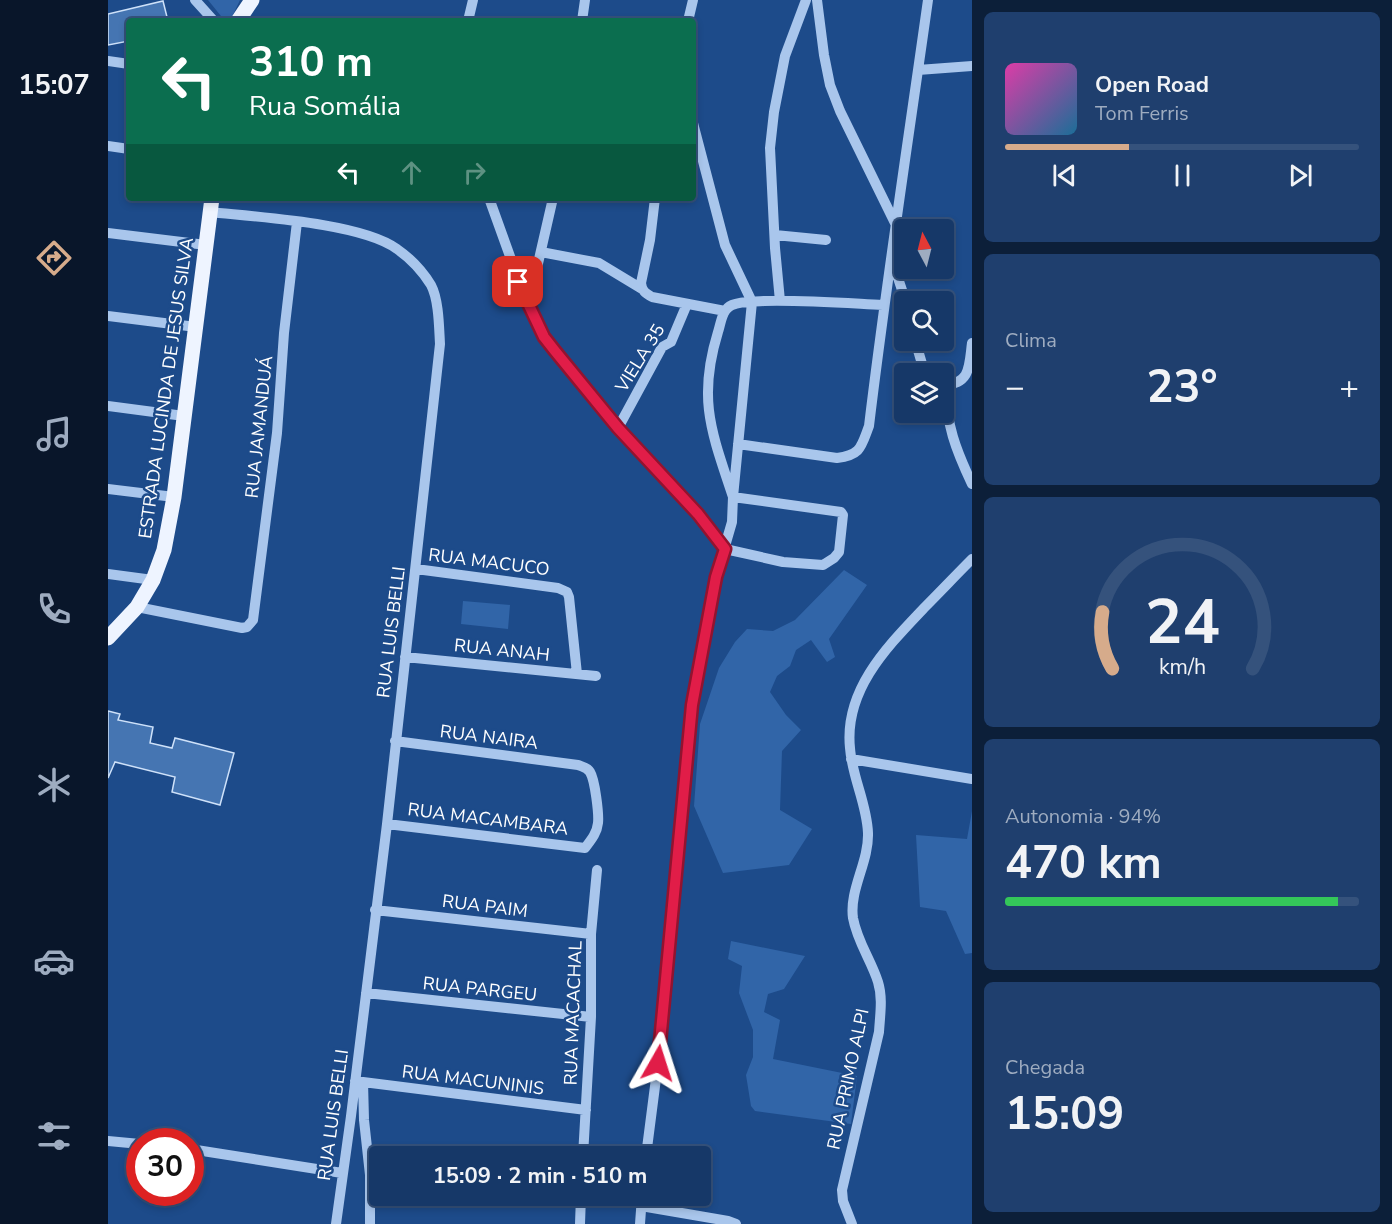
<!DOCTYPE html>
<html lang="pt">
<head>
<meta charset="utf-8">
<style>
  body { margin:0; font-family:"Nunito Sans",sans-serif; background:#1f3f6e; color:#f1f3f6; height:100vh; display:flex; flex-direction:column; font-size:22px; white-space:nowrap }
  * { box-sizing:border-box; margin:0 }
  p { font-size:20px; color:#9eacc0 }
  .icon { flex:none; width:33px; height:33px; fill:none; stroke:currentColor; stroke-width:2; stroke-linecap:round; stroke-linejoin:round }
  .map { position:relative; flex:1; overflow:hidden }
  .side { display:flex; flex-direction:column; gap:12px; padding:12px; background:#0c1f39; width:420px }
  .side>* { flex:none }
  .top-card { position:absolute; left:18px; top:18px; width:570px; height:183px; border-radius:6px; box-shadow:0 3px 9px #0003,0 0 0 2px #35527c; background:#0b6e4f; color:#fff; overflow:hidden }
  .needle { width:39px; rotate:353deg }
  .controls { position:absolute; left:786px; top:219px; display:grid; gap:12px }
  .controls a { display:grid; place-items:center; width:60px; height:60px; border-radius:6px; background:#163868; box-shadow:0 3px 9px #0003,0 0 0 2px #35527c; font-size:30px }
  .speed { position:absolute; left:18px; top:1128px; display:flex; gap:12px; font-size:30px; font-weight:700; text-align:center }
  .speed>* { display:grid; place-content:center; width:78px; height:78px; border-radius:50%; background:#163868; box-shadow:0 3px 9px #0003,0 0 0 2px #35527c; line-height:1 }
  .speed .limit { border:9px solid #d22; background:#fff; color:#111 }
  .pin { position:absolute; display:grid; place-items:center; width:51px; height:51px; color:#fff; margin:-26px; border-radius:12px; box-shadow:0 3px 9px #0006 }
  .me { position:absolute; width:66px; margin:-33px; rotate:6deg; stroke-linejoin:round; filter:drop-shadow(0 0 4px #0008) }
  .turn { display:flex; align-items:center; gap:21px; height:126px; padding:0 24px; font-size:27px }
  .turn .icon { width:78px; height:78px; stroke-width:2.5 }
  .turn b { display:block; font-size:42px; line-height:51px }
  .lanes { display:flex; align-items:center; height:57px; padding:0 24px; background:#0003; justify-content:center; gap:30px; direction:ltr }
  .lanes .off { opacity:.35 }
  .big { font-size:45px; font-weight:700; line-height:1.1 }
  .side .card { flex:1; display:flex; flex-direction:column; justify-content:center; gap:9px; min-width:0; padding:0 21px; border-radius:9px; background:#1f3f6e }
  .side .dial { align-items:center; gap:0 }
  .dial svg { height:156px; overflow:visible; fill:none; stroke:#35527c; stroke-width:7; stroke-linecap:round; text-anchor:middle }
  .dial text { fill:#f1f3f6; stroke:none }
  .song { display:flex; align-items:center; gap:18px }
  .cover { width:72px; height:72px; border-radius:9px; background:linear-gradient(135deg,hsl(320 70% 55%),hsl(200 70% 35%)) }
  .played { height:6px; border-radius:3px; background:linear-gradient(90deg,#d6ab8b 35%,#35527c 35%) }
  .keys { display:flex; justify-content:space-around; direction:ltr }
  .heat { display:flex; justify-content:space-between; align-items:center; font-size:33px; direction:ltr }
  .charge { height:9px; border-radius:4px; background:linear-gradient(90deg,#34c759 94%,#35527c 0) }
  .trip { position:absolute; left:261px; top:1146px; width:342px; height:60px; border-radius:6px; background:#163868; box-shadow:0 3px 9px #0003,0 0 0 2px #35527c; font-weight:700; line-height:60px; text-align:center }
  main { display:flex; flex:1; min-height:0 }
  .tab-bar { display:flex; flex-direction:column; width:108px; justify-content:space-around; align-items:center; background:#09162a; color:#9eacc0 }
  .tab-bar .icon { width:42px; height:42px }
  .tab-bar .current { color:#d6ab8b }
  .tab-bar b { font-size:27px; color:#f1f3f6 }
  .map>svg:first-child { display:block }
  .green { fill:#3165a8 }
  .building { fill:#4575b2; stroke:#cee1f9; stroke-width:1.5 }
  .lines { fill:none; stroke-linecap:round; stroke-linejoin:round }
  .minor { stroke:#a9c6ec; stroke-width:10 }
  .major { stroke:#eef4ff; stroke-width:15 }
  .route-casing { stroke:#92132f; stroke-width:15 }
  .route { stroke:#e11d48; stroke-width:10 }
  .labels { text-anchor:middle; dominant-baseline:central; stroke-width:5; stroke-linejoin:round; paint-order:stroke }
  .street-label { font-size:18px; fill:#fff; stroke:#1d4b8a }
</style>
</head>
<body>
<main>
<nav class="tab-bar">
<b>15:07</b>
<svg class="icon current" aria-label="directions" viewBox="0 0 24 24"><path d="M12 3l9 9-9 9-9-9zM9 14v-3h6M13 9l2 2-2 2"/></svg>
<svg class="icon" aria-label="music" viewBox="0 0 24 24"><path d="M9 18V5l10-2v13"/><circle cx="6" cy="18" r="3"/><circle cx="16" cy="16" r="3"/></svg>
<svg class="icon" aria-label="phone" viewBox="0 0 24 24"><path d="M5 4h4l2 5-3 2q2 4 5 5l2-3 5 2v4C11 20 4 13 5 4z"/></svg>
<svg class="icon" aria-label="climate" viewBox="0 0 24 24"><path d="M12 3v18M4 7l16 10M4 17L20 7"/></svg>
<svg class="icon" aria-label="car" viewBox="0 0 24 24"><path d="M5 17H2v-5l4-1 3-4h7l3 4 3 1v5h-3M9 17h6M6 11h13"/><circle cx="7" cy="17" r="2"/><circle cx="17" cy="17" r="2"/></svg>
<svg class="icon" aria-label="filters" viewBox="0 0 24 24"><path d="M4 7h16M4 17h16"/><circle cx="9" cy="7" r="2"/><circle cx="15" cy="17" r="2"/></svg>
</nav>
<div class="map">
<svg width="864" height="1224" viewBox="0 0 864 1224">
  <rect width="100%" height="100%" fill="#1d4b8a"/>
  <path class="green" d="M100,0H132L122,21H117Z
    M736,570L759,585L721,639L727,657L719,662L703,640L688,650L682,666L669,676L662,692L678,715L693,730L674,751L672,810L704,829L681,865L615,873L586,806L592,724L611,668L627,642L639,629L665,631L687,620Z
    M355,601L402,605L400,629L353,624Z
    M864,811V953L857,954L838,911L812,907L808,835L859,839Z
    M623,941L697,956L676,989L660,994L656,1012L672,1020L665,1059L749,1076L743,1124L647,1111L643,1106L638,1075L645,1057V1030L631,993L634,966L620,959Z"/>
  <path class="building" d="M55,1L60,21H21V41L0,45V14Z
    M0,711L12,714L10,720L45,727L42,743L64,748L67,738L126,753L112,805L64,792L67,777L7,762L0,778Z"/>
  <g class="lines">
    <path class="minor" d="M87,0L106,21
      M709,0L716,55L722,85L732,111L787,223
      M360,21L365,0
      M474,21L477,0
      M580,21L585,0
      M0,61L21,64
      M810,70L864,66
      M585,123L617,245L644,302
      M0,146L21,149
      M381,198L417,298L436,337L510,428L590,514L617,549
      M547,198L542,240L533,283C534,291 537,293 544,297L617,311
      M102,212C149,217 254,223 289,249C302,258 315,272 323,285C331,300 331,328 332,344L279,824L243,1116L228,1224
      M0,233L98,245
      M667,235L718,240
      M433,252L491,263L534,289
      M784,260L798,302
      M417,298L426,281L445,198
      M672,301L667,248L662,148L666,112L677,56L698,0
      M0,316L88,327
      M807,340L817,374
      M836,385C863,384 861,365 864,343
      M837,386C839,426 847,448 864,484
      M0,406L76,416
      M510,428L554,347L563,342L579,304
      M630,444L729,458C753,455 753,447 761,426C778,284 800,142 820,0
      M0,489L66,497
      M617,549L675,562L715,565L726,558L731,552L735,515L733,512L625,497C604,433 589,400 610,332C613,323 614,309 624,305C634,301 646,302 656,301C696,300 736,303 775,305
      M308,569L450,588L459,592L461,597L469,674
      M0,574L45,580
      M29,607L134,628L139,627L145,620L169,433L176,333L189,222
      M297,657L488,676
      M743,759L864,779
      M279,824L477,848C483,840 489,833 490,823C491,814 487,780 482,772C479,767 475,767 470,765L287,741
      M267,910L483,934
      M258,993L483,1017
      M247,1081L478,1110
      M255,1082L256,1120L262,1175V1224
      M0,1141L32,1144
      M82,1149L234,1173
      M475,1156L483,1017V934L489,870
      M538,1156L550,1063L584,705L608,577L624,522L625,497L644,302
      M533,1206L620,1221L628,1224
      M472,1224L473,1196
      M532,1224L534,1196
      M744,1224L735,1201L734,1190L771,1032C772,1015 775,998 770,982C763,960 749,941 745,918C741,890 761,862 760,833C759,804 744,777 742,748C736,690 779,647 816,608C832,592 848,575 864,559"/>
    <path class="major" d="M130,21L144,0
      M0,638L29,607L45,580L56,550L66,497L104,198"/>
  </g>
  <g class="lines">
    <g class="route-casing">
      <path id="route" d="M410,282L436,337L447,351L510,428L590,514L617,549L608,577L584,705L550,1063"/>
    </g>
    <use href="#route" class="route"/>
  </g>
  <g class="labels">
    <g class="street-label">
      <text transform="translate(532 358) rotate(-58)">VIELA 35</text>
      <text transform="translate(58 388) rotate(-82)">ESTRADA LUCINDA DE JESUS SILVA</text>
      <text transform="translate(151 427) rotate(-84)">RUA JAMANDUÁ</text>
      <text transform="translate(381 562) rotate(7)">RUA MACUCO</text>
      <text transform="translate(283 632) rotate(-83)">RUA LUIS BELLI</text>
      <text transform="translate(394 650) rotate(6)">RUA ANAH</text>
      <text transform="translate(381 737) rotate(7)">RUA NAIRA</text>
      <text transform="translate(380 819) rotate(7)">RUA MACAMBARA</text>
      <text transform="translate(377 906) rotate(7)">RUA PAIM</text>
      <text transform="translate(372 989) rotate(6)">RUA PARGEU</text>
      <text transform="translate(465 1013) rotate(-88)">RUA MACACHAL</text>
      <text transform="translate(740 1079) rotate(-78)">RUA PRIMO ALPI</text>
      <text transform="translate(365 1080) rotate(7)">RUA MACUNINIS</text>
      <text transform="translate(225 1115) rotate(-82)">RUA LUIS BELLI</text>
    </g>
  </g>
</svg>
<div class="controls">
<a><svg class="needle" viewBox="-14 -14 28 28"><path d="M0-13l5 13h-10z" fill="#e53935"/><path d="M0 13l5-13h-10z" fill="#9eacc0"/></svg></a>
<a><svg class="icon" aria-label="search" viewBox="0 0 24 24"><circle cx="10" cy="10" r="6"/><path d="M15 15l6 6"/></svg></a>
<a><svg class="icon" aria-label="layers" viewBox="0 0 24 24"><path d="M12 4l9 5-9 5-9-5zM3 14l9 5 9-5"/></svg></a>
</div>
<div class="speed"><div class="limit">30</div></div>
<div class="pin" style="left:410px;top:282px;background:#d93025"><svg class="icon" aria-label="arrive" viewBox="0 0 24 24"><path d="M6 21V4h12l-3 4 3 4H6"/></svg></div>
<svg class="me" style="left:550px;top:1063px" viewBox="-20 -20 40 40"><path d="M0-17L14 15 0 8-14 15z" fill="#e11d48" stroke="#fff" stroke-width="4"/></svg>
<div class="trip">15:09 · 2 min · 510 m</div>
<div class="top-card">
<div class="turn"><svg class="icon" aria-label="left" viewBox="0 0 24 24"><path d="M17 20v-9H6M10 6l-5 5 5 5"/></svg><div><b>310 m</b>Rua Somália</div></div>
<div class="lanes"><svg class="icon" aria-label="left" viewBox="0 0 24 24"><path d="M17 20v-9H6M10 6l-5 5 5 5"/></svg><svg class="icon off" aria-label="ahead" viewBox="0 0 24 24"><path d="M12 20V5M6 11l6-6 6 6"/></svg><svg class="icon off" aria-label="right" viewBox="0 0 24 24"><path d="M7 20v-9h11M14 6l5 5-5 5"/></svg></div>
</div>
</div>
<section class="side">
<div class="card">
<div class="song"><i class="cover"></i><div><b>Open Road</b><p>Tom Ferris</p></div></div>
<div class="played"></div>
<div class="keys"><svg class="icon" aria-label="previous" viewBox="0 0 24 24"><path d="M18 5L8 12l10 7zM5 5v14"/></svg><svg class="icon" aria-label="pause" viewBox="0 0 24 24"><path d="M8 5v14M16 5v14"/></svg><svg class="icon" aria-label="next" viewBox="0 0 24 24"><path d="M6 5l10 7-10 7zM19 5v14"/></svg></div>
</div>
<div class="card"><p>Clima</p>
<div class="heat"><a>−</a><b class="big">23°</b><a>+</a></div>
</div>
<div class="card dial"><svg viewBox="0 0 100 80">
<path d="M14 69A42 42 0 1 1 86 69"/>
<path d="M14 69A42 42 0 0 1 9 40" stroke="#d6ab8b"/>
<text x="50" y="56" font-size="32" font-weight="700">24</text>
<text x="50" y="72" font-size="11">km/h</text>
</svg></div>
<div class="card"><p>Autonomia · 94%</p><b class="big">470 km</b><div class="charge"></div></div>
<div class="card"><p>Chegada</p><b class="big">15:09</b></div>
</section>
</main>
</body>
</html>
